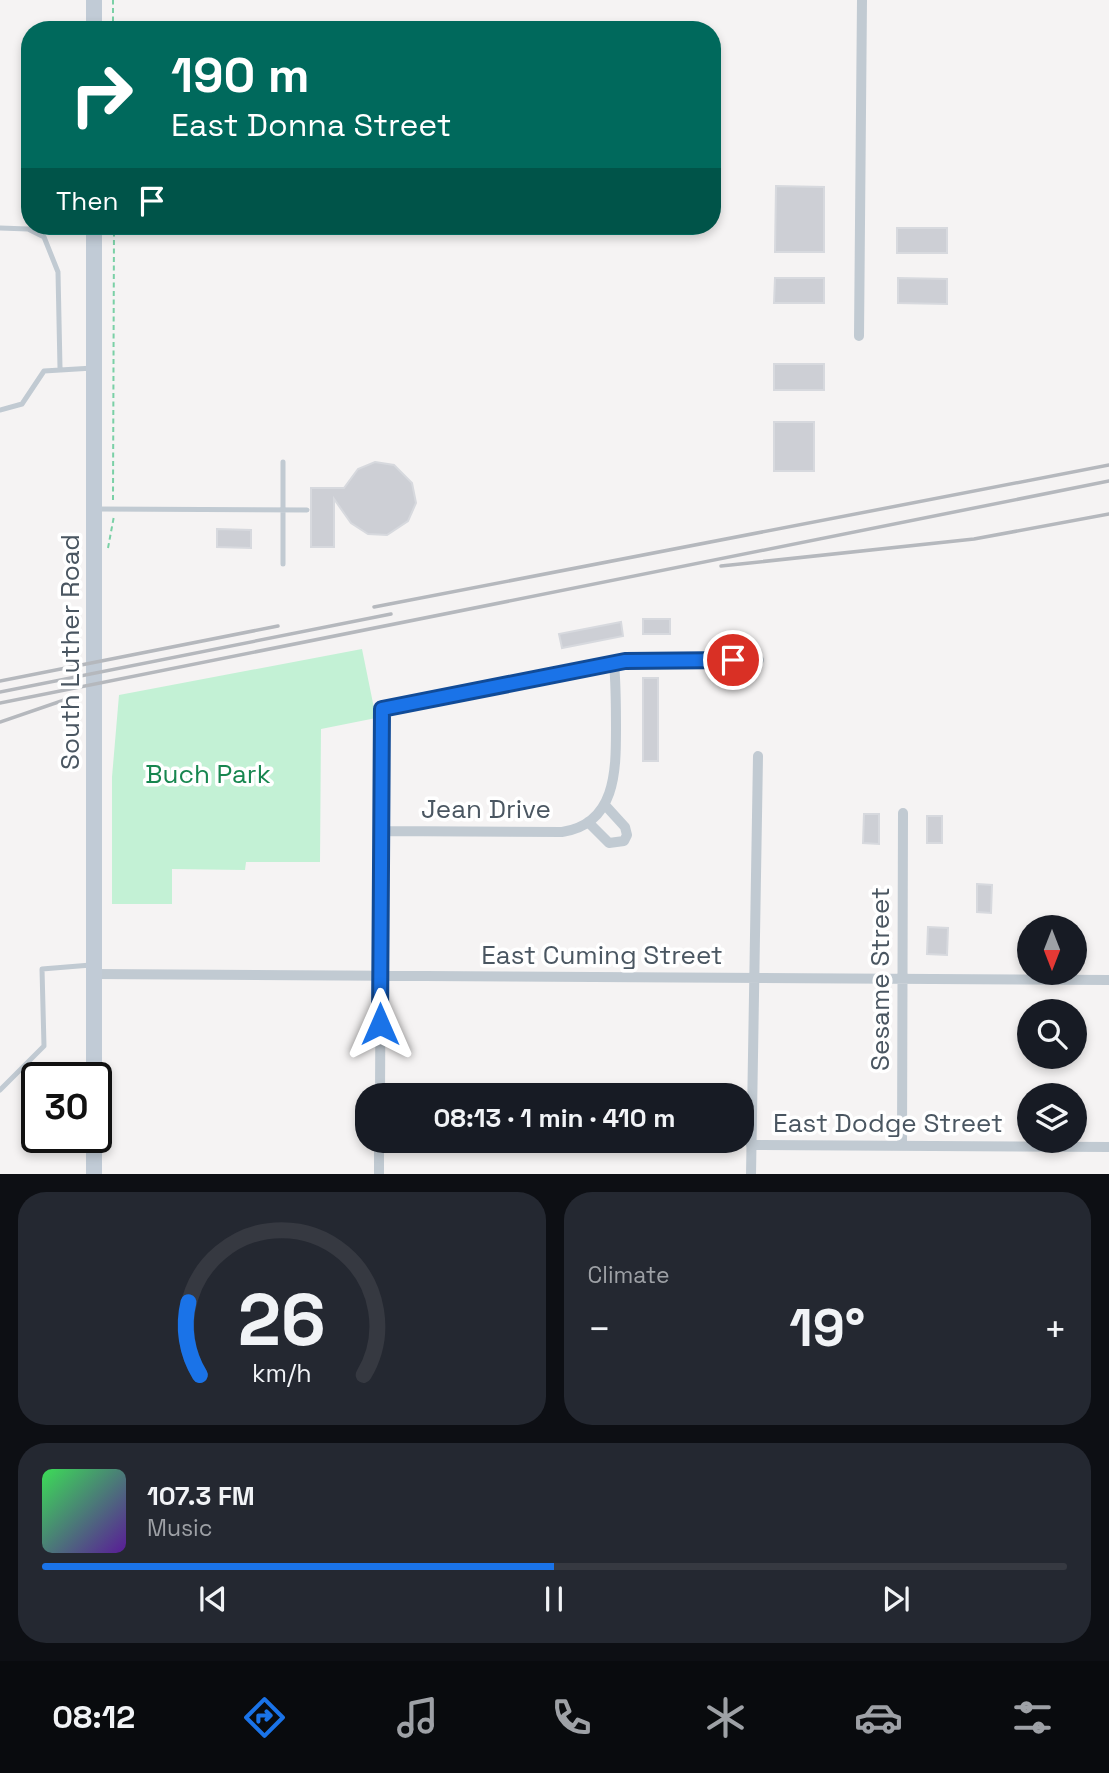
<!DOCTYPE html>
<html lang="en">
<head>
<meta charset="utf-8">
<style>
  body { margin:0; font-family:"Space Grotesk",sans-serif; background:#242831; color:#f1f3f6; height:100vh; display:flex; flex-direction:column; font-size:26px; white-space:nowrap }
  * { box-sizing:border-box; margin:0 }
  p { font-size:23px; color:#9ea1a6 }
  .icon { flex:none; width:38px; height:38px; fill:none; stroke:currentColor; stroke-width:2; stroke-linecap:round; stroke-linejoin:round }
  .map { position:relative; height:1174px; overflow:hidden }
  .drawer { display:flex; flex-direction:column; gap:18px; padding:18px; background:#0d0f14; flex:1 }
  .drawer>* { flex:none }
  .hud { position:absolute; left:21px; top:21px; width:700px; height:214px; border-radius:28px; box-shadow:0 4px 10px #0003; background:#00695c; color:#fff; overflow:hidden }
  .needle { width:46px; rotate:180deg }
  .fabs { position:absolute; left:1017px; top:915px; display:grid; gap:14px }
  .fabs a { display:grid; place-items:center; width:70px; height:70px; border-radius:50%; background:#171b24; box-shadow:0 4px 10px #0003; font-size:35px }
  .speed { position:absolute; left:21px; top:1062px; display:flex; gap:14px; font-size:35px; font-weight:700; text-align:center }
  .speed>* { display:grid; place-content:center; width:91px; height:91px; border-radius:50%; background:#171b24; box-shadow:0 4px 10px #0003; line-height:1 }
  .speed .limit { border:4px solid #111; border-radius:10px; background:#fff; color:#111 }
  .pin { position:absolute; display:grid; place-items:center; width:60px; height:60px; color:#fff; margin:-30px; border:4px solid #fff; border-radius:50%; box-shadow:0 2px 7px #0007 }
  .me { position:absolute; width:77px; margin:-38px; rotate:0deg; stroke-linejoin:round; filter:drop-shadow(0 0 5px #0008) }
  .turn { display:flex; align-items:center; gap:24px; height:147px; padding:0 35px; font-size:32px }
  .turn .icon { width:91px; height:91px; stroke-width:2.5 }
  .turn b { display:block; font-size:49px; line-height:60px }
  .then { display:flex; align-items:center; height:66px; padding:0 35px; background:#0003; gap:14px; font-size:26px }
  .big { font-size:52px; font-weight:700; line-height:1.1 }
  .drawer .widget { flex:1; display:flex; flex-direction:column; justify-content:center; gap:10px; min-width:0; padding:0 24px; border-radius:28px; background:#242831 }
  .drawer .dial { align-items:center; gap:0 }
  .dial svg { height:182px; overflow:visible; fill:none; stroke:#363941; stroke-width:7; stroke-linecap:round; text-anchor:middle }
  .dial text { fill:#f1f3f6; stroke:none }
  .song { display:flex; align-items:center; gap:21px }
  .cover { width:84px; height:84px; border-radius:10px; background:linear-gradient(135deg,hsl(130 70% 55%),hsl(270 70% 35%)) }
  .played { height:7px; border-radius:4px; background:linear-gradient(90deg,#1a73e8 50%,#363941 50%) }
  .keys { display:flex; justify-content:space-around; direction:ltr }
  .heat { display:flex; justify-content:space-between; align-items:center; font-size:38px; direction:ltr }
  .drawer .tiles { flex:1; display:grid; gap:18px; grid-template-columns:1fr 1fr }
  .widget:last-child { grid-column:span 2 }
  .trip { position:absolute; left:355px; top:1083px; width:399px; height:70px; border-radius:28px; background:#171b24; box-shadow:0 4px 10px #0003; font-weight:700; line-height:70px; text-align:center }
  .tabs { display:flex; height:112px; justify-content:space-around; align-items:center; background:#090b0e; color:#9ea1a6 }
  .tabs .icon { width:49px; height:49px }
  .tabs .current { color:#1a73e8 }
  .tabs b { font-size:32px; color:#f1f3f6 }
  .map>svg:first-child { display:block }
  .green { fill:#c3f1d5 }
  .building { fill:#cdcfd5; stroke:#d7d9de; stroke-width:2 }
  .lines { fill:none; stroke-linecap:round; stroke-linejoin:round }
  .path { stroke:#7ad0a6; stroke-width:2; stroke-dasharray:5 3.5; stroke-linecap:butt }
  .lane { stroke:#c1cad2; stroke-width:5 }
  .street { stroke:#c1cad2; stroke-width:10 }
  .secondary { stroke:#c1cbd6; stroke-width:16 }
  .rail { stroke:#b5b8bd; stroke-width:3.5 }
  .route-casing { stroke:#114b97; stroke-width:18 }
  .route { stroke:#1a73e8; stroke-width:12 }
  .labels { text-anchor:middle; dominant-baseline:central; stroke-width:7; stroke-linejoin:round; paint-order:stroke }
  .street-label { font-size:26px; fill:#4a5661; stroke:#fff }
  .park-label { font-size:26px; fill:#17864f; stroke:#fff }
</style>
</head>
<body>
<div class="map">
<svg width="1109" height="1175" viewBox="0 0 1109 1175">
  <rect width="100%" height="100%" fill="#f5f3f3"/>
  <path class="green" d="M362,649L376,718L321,729L320,862H246L245,870L172,869V904H112V777L119,695Z"/>
  <path class="building" d="M776,186L824,187V252H775Z
    M897,228H947V253H897Z
    M775,278H824V303H774Z
    M898,278L947,279V304L898,303Z
    M774,364H824V390H774Z
    M774,422H814V471H774Z
    M375,462L394,465L412,483L416,503L408,521L387,535L368,534L351,523L334,499V547H311V488H344L358,469Z
    M217,529L251,530V548L217,547Z
    M643,619H670V634H643Z
    M621,622L623,636L562,648L559,634Z
    M643,678H658V761H643Z
    M864,814H879V844L863,843Z
    M927,816H942V843H927Z
    M977,884L992,885L991,913L977,912Z
    M928,927L948,928L947,955L927,954Z"/>
  <g class="lines">
    <path class="path" d="M113,30V0
      M113,500L114,226
      M108,548L114,516"/>
    <path class="lane" d="M0,228L28,229L44,237L58,272L60,368
      M0,410L22,404L44,371L93,368
      M97,509L307,510
      M283,564V462
      M0,1090L44,1046L42,969L91,965"/>
    <path class="street" d="M859,336L862,0
      M588,822L609,843L624,841L627,835L625,827L605,805
      M381,831L562,832C616,824 616,771 616,728C616,707 616,685 614,663
      M94,974L1109,980
      M380,1096L382,709L625,661L759,660
      M379,1142L613,1144
      M751,1145L1109,1147
      M902,1146L903,813
      M379,1175V1141
      M751,1175L758,756"/>
    <path class="secondary" d="M94,30V0
      M94,1078V226
      M94,1175V1138"/>
    <path class="rail" d="M721,566L974,539L1109,514
      M374,607L1109,465
      M0,681L278,626
      M0,692L391,614
      M0,703L1109,481
      M0,722L73,697"/>
  </g>
  <g class="lines">
    <g class="route-casing">
      <path id="route" d="M380,1024L382,709L625,661L733,660"/>
    </g>
    <use href="#route" class="route"/>
  </g>
  <g class="labels">
    <g class="street-label">
      <text transform="translate(70 652) rotate(-90)">South Luther Road</text>
      <text x="486" y="809">Jean Drive</text>
      <text x="602" y="955">East Cuming Street</text>
      <text transform="translate(880 979) rotate(-90)">Sesame Street</text>
      <text x="888" y="1123">East Dodge Street</text>
    </g>
    <g class="park-label">
      <text x="208" y="774">Buch Park</text>
    </g>
  </g>
</svg>
<div class="fabs">
<a><svg class="needle" viewBox="-14 -14 28 28"><path d="M0-13l5 13h-10z" fill="#e53935"/><path d="M0 13l5-13h-10z" fill="#9ea1a6"/></svg></a>
<a><svg class="icon" aria-label="search" viewBox="0 0 24 24"><circle cx="10" cy="10" r="6"/><path d="M15 15l6 6"/></svg></a>
<a><svg class="icon" aria-label="layers" viewBox="0 0 24 24"><path d="M12 4l9 5-9 5-9-5zM3 14l9 5 9-5"/></svg></a>
</div>
<div class="speed"><div class="limit">30</div></div>
<div class="pin" style="left:733px;top:660px;background:#d93025"><svg class="icon" aria-label="arrive" viewBox="0 0 24 24"><path d="M6 21V4h12l-3 4 3 4H6"/></svg></div>
<svg class="me" style="left:380px;top:1024px" viewBox="-20 -20 40 40"><path d="M0-17L14 15 0 8-14 15z" fill="#1a73e8" stroke="#fff" stroke-width="4"/></svg>
<div class="trip">08:13 · 1 min · 410 m</div>
<div class="hud">
<div class="turn"><svg class="icon" aria-label="right" viewBox="0 0 24 24"><path d="M7 20v-9h11M14 6l5 5-5 5"/></svg><div><b>190 m</b>East Donna Street</div></div>
<div class="then">Then<svg class="icon" aria-label="arrive" viewBox="0 0 24 24"><path d="M6 21V4h12l-3 4 3 4H6"/></svg></div>
</div>
</div>
<section class="drawer">
<div class="tiles">
<div class="widget dial"><svg viewBox="0 0 100 80">
<path d="M14 69A42 42 0 1 1 86 69"/>
<path d="M14 69A42 42 0 0 1 9 37" stroke="#1a73e8"/>
<text x="50" y="56" font-size="32" font-weight="700">26</text>
<text x="50" y="72" font-size="11">km/h</text>
</svg></div>
<div class="widget"><p>Climate</p>
<div class="heat"><a>−</a><b class="big">19°</b><a>+</a></div>
</div>
<div class="widget">
<div class="song"><i class="cover"></i><div><b>107.3 FM</b><p>Music</p></div></div>
<div class="played"></div>
<div class="keys"><svg class="icon" aria-label="previous" viewBox="0 0 24 24"><path d="M18 5L8 12l10 7zM5 5v14"/></svg><svg class="icon" aria-label="pause" viewBox="0 0 24 24"><path d="M8 5v14M16 5v14"/></svg><svg class="icon" aria-label="next" viewBox="0 0 24 24"><path d="M6 5l10 7-10 7zM19 5v14"/></svg></div>
</div>
</div>
</section>
<nav class="tabs">
<b>08:12</b>
<svg class="icon current" aria-label="directions" viewBox="0 0 24 24"><path d="M12 3l9 9-9 9-9-9zM9 14v-3h6M13 9l2 2-2 2"/></svg>
<svg class="icon" aria-label="music" viewBox="0 0 24 24"><path d="M9 18V5l10-2v13"/><circle cx="6" cy="18" r="3"/><circle cx="16" cy="16" r="3"/></svg>
<svg class="icon" aria-label="phone" viewBox="0 0 24 24"><path d="M5 4h4l2 5-3 2q2 4 5 5l2-3 5 2v4C11 20 4 13 5 4z"/></svg>
<svg class="icon" aria-label="climate" viewBox="0 0 24 24"><path d="M12 3v18M4 7l16 10M4 17L20 7"/></svg>
<svg class="icon" aria-label="car" viewBox="0 0 24 24"><path d="M5 17H2v-5l4-1 3-4h7l3 4 3 1v5h-3M9 17h6M6 11h13"/><circle cx="7" cy="17" r="2"/><circle cx="17" cy="17" r="2"/></svg>
<svg class="icon" aria-label="filters" viewBox="0 0 24 24"><path d="M4 7h16M4 17h16"/><circle cx="9" cy="7" r="2"/><circle cx="15" cy="17" r="2"/></svg>
</nav>
</body>
</html>
